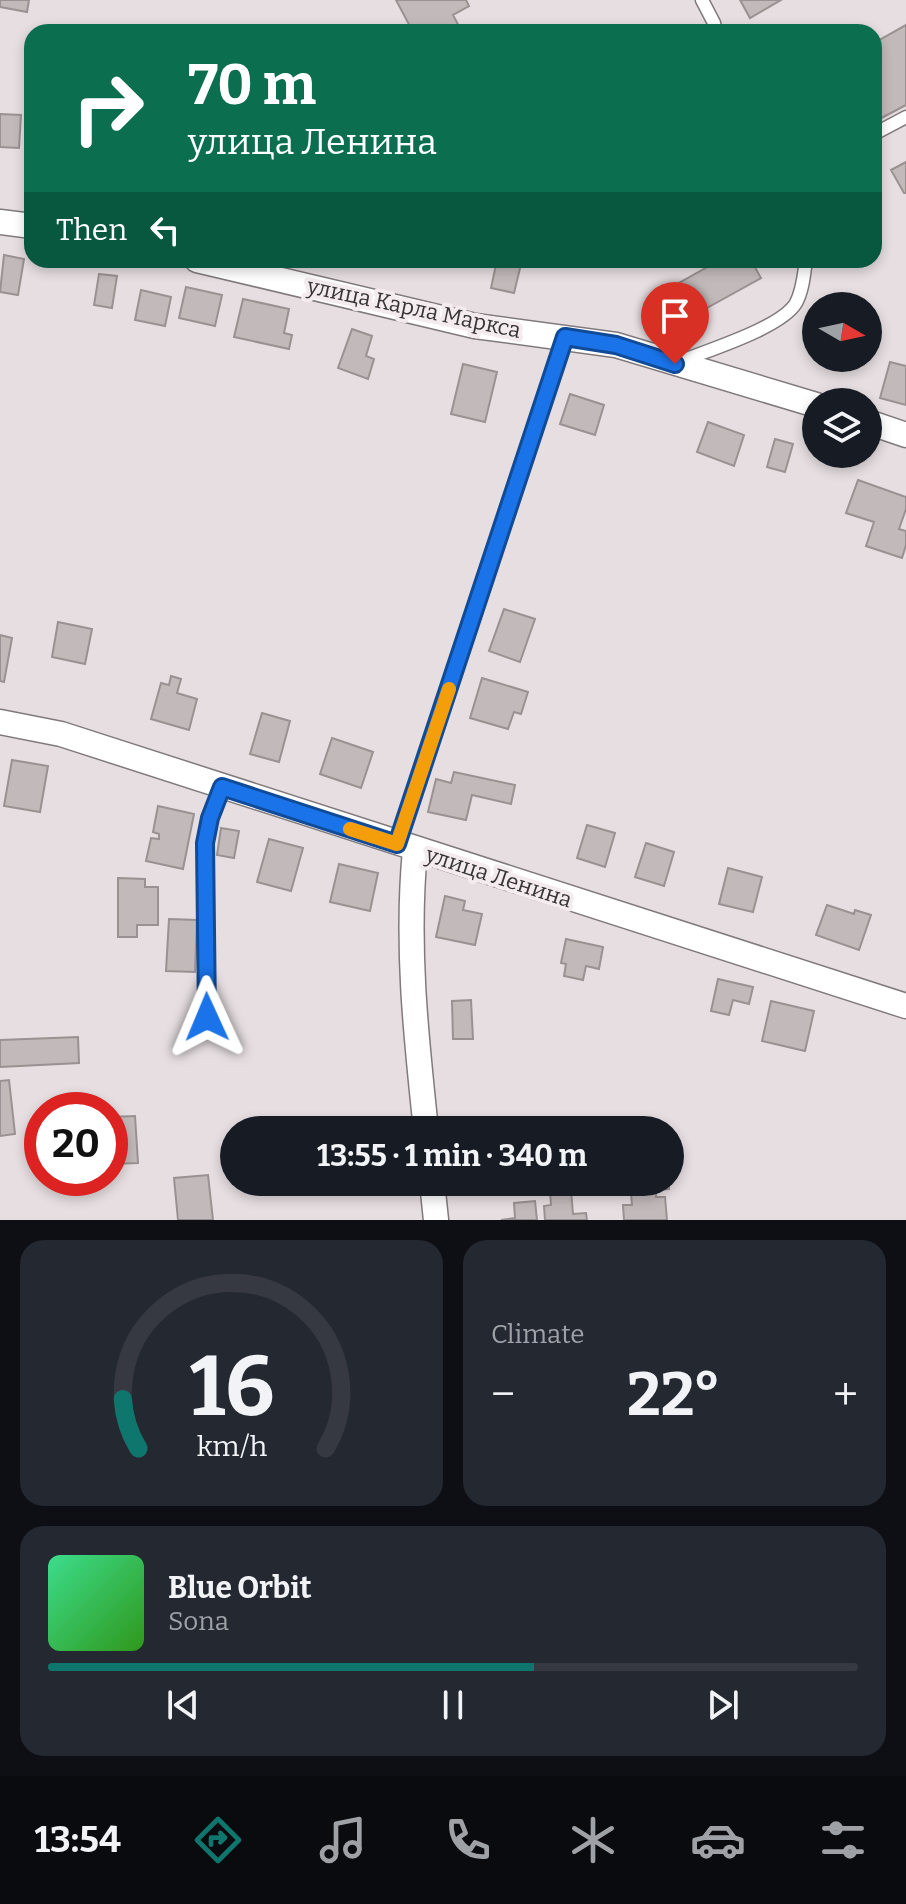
<!DOCTYPE html>
<html lang="en">
<head>
<meta charset="utf-8">
<style>
  body { margin:0; font-family:Bitter,serif; background:#242831; color:#f1f3f6; height:100vh; display:flex; flex-direction:column; font-size:30px; white-space:nowrap }
  * { box-sizing:border-box; margin:0 }
  p { font-size:26px; color:#9ea1a6 }
  .icon { flex:none; width:44px; height:44px; fill:none; stroke:currentColor; stroke-width:2; stroke-linecap:round; stroke-linejoin:round }
  .map { position:relative; height:1220px; overflow:hidden }
  .sheet { display:flex; flex-direction:column; gap:20px; padding:20px; background:#0d0f14; flex:1 }
  .sheet>* { flex:none }
  .guide { position:absolute; left:24px; top:24px; width:858px; height:244px; border-radius:24px; box-shadow:0 4px 12px #0003; background:#0b6e4f; color:#fff; overflow:hidden }
  .needle { width:52px; rotate:99deg }
  .buttons { position:absolute; left:802px; top:292px; display:grid; gap:16px }
  .buttons a { display:grid; place-items:center; width:80px; height:80px; border-radius:50%; background:#171b24; box-shadow:0 4px 12px #0003; font-size:40px }
  .speed { position:absolute; left:24px; top:1092px; display:flex; gap:16px; font-size:40px; font-weight:700; text-align:center }
  .speed>* { display:grid; place-content:center; width:104px; height:104px; border-radius:50%; background:#171b24; box-shadow:0 4px 12px #0003; line-height:1 }
  .speed .limit { border:12px solid #d22; background:#fff; color:#111 }
  .pin { position:absolute; display:grid; place-items:center; width:68px; height:68px; color:#fff; margin:-82px -34px; border-radius:50% 50% 50% 0; rotate:-45deg; box-shadow:0 0 8px #0007 }
  .pin .icon { rotate:45deg }
  .me { position:absolute; width:88px; margin:-44px; rotate:359deg; stroke-linejoin:round; filter:drop-shadow(0 0 6px #0008) }
  .turn { display:flex; align-items:center; gap:28px; height:168px; padding:0 32px; font-size:36px }
  .turn .icon { width:104px; height:104px; stroke-width:2.5 }
  .turn b { display:block; font-size:56px; line-height:68px }
  .then { display:flex; align-items:center; height:76px; padding:0 32px; background:#0003; gap:16px; font-size:30px }
  .big { font-size:60px; font-weight:700; line-height:1.1 }
  .sheet .widget { flex:1; display:flex; flex-direction:column; justify-content:center; gap:12px; min-width:0; padding:0 28px; border-radius:24px; background:#242831 }
  .sheet .dial { align-items:center; gap:0 }
  .dial svg { height:208px; overflow:visible; fill:none; stroke:#363941; stroke-width:7; stroke-linecap:round; text-anchor:middle }
  .dial text { fill:#f1f3f6; stroke:none }
  .song { display:flex; align-items:center; gap:24px }
  .cover { width:96px; height:96px; border-radius:12px; background:linear-gradient(135deg,hsl(150 70% 55%),hsl(110 70% 35%)) }
  .played { height:8px; border-radius:4px; background:linear-gradient(90deg,#0f766e 60%,#363941 60%) }
  .keys { display:flex; justify-content:space-around; direction:ltr }
  .heat { display:flex; justify-content:space-between; align-items:center; font-size:44px; direction:ltr }
  .sheet .tiles { flex:1; display:grid; gap:20px; grid-template-columns:1fr 1fr }
  .widget:last-child { grid-column:span 2 }
  .trip { position:absolute; left:220px; top:1116px; width:464px; height:80px; border-radius:40px; background:#171b24; box-shadow:0 4px 12px #0003; font-weight:700; line-height:80px; text-align:center }
  .menu { display:flex; height:128px; justify-content:space-around; align-items:center; background:#090b0e; color:#9ea1a6 }
  .menu .icon { width:56px; height:56px }
  .menu .current { color:#0f766e }
  .menu b { font-size:36px; color:#f1f3f6 }
  .map>svg:first-child { display:block }
  .building { fill:#c2b9ba; stroke:#9a9192; stroke-width:2 }
  .lines { fill:none; stroke-linecap:round; stroke-linejoin:round }
  .lane-casing { stroke:#817a7d; stroke-width:15 }
  .street-casing { stroke:#817a7d; stroke-width:27 }
  .lane { stroke:#fff; stroke-width:12 }
  .street { stroke:#fff; stroke-width:24 }
  .route-casing { stroke:#114b97; stroke-width:20 }
  .route { stroke:#1a73e8; stroke-width:14 }
  .slow { stroke:#f59e0b; stroke-width:14 }
  .labels { text-anchor:middle; dominant-baseline:central; stroke-width:8; stroke-linejoin:round; paint-order:stroke }
  .street-label { font-size:22px; fill:#373436; stroke:#f3ebee }
</style>
</head>
<body>
<div class="map">
<svg width="906" height="1220" viewBox="0 0 906 1220">
  <rect width="100%" height="100%" fill="#e6dee1"/>
  <path class="building" d="M0,0H29L27,12L0,7Z
    M396,0H466L469,6L453,15L462,32H413Z
    M740,0H781L750,18Z
    M906,25V105L874,122V43Z
    M0,114L21,115L19,148L0,147Z
    M906,162V193H904L891,170Z
    M4,255L24,259L18,295L0,292Z
    M497,260H522L514,293L491,288Z
    M720,260H751L761,278L687,319L670,288Z
    M99,274L117,276L112,308L94,305Z
    M186,287L222,295L215,326L179,318Z
    M141,290L171,297L165,326L135,320Z
    M243,299L289,309L284,333L292,335L289,349L234,337Z
    M352,329L372,336L366,356L374,359L368,379L338,368Z
    M890,362L906,366V405L880,398Z
    M463,364L497,372L485,422L451,414Z
    M570,394L604,405L595,435L560,424Z
    M708,422L744,435L734,466L697,452Z
    M775,439L793,444L785,472L767,467Z
    M858,480L906,497V509L899,529L906,531V545L902,558L866,546L874,522L846,513Z
    M504,609L535,619L520,662L489,651Z
    M58,622L92,629L85,664L52,657Z
    M0,635L12,638L4,682L0,681Z
    M171,676L181,679L177,693L197,699L189,730L151,719L161,683L169,685Z
    M482,678L528,692L521,714L514,712L508,729L470,718Z
    M262,713L290,721L279,762L250,754Z
    M332,738L373,752L361,788L320,774Z
    M12,760L48,766L40,812L4,806Z
    M454,772L515,785L511,804L472,795L466,820L428,812L436,779L451,783Z
    M158,806L194,814L183,869L146,861L151,838L159,839V834L153,832Z
    M587,825L615,833L605,867L577,858Z
    M221,828L239,831L234,858L217,855Z
    M269,839L303,848L291,891L257,882Z
    M646,843L674,852L664,886L635,877Z
    M339,864L378,873L370,911L330,902Z
    M728,868L762,877L753,912L719,904Z
    M118,878L145,879V887H158V925H137V937H118Z
    M445,896L465,901L463,910L482,914L475,945L436,937Z
    M827,905L854,914L855,910L871,915L859,950L816,935Z
    M169,919L197,920L195,972L166,971Z
    M566,939L603,947L599,969L586,966L583,980L564,976L566,964L561,963Z
    M718,979L753,987L749,1004L733,1000L729,1015L711,1011Z
    M471,1000L473,1039H453L452,1001Z
    M771,1001L814,1011L805,1051L762,1041Z
    M78,1037L79,1063L0,1067V1040Z
    M9,1080L15,1134L0,1136V1081Z
    M135,1116L138,1163L110,1164V1117Z
    M208,1175L213,1220H178L174,1178Z
    M630,1182H669V1189L656,1190V1197H665L667,1220H624L623,1205H632Z
    M571,1190L573,1214L586,1213L587,1220H545L544,1206L551,1205L550,1192Z
    M535,1201L537,1220H501L515,1218L514,1203Z"/>
  <g class="lines">
    <g class="lane-casing">
      <path id="lane" d="M702,0L714,23L716,32
        M874,134L906,117
        M679,362C708,350 781,328 796,303C803,290 804,274 806,260
        M397,844L565,337
        M207,1017L205,843L210,818L222,787"/>
    </g>
    <g class="street-casing">
      <path id="street" d="M0,222L32,226
        M197,260L475,326L616,345L816,405
        M868,422L906,435
        M0,722L61,734L906,1006
        M415,850C406,945 416,1036 426,1130
        M432,1182L436,1220"/>
    </g>
    <use href="#lane" class="lane"/>
    <use href="#street" class="street"/>
  </g>
  <g class="lines">
    <g class="route-casing">
      <path id="route" d="M207,1017L205,843L210,818L222,787L397,844L565,337L616,345L675,364"/>
    </g>
    <use href="#route" class="route"/>
    <path class="slow" d="M350,829L397,844L449,689"/>
  </g>
  <g class="labels">
    <g class="street-label">
      <text transform="translate(414 308) rotate(12)">улица Карла Маркса</text>
      <text transform="translate(499 877) rotate(18)">улица Ленина</text>
    </g>
  </g>
</svg>
<div class="buttons">
<a><svg class="needle" viewBox="-14 -14 28 28"><path d="M0-13l5 13h-10z" fill="#e53935"/><path d="M0 13l5-13h-10z" fill="#9ea1a6"/></svg></a>
<a><svg class="icon" aria-label="layers" viewBox="0 0 24 24"><path d="M12 4l9 5-9 5-9-5zM3 14l9 5 9-5"/></svg></a>
</div>
<div class="speed"><div class="limit">20</div></div>
<div class="pin" style="left:675px;top:364px;background:#d93025"><svg class="icon" aria-label="arrive" viewBox="0 0 24 24"><path d="M6 21V4h12l-3 4 3 4H6"/></svg></div>
<svg class="me" style="left:207px;top:1017px" viewBox="-20 -20 40 40"><path d="M0-17L14 15 0 8-14 15z" fill="#1a73e8" stroke="#fff" stroke-width="4"/></svg>
<div class="trip">13:55 · 1 min · 340 m</div>
<div class="guide">
<div class="turn"><svg class="icon" aria-label="right" viewBox="0 0 24 24"><path d="M7 20v-9h11M14 6l5 5-5 5"/></svg><div><b>70 m</b>улица Ленина</div></div>
<div class="then">Then<svg class="icon" aria-label="left" viewBox="0 0 24 24"><path d="M17 20v-9H6M10 6l-5 5 5 5"/></svg></div>
</div>
</div>
<section class="sheet">
<div class="tiles">
<div class="widget dial"><svg viewBox="0 0 100 80">
<path d="M14 69A42 42 0 1 1 86 69"/>
<path d="M14 69A42 42 0 0 1 8 50" stroke="#0f766e"/>
<text x="50" y="56" font-size="32" font-weight="700">16</text>
<text x="50" y="72" font-size="11">km/h</text>
</svg></div>
<div class="widget"><p>Climate</p>
<div class="heat"><a>−</a><b class="big">22°</b><a>+</a></div>
</div>
<div class="widget">
<div class="song"><i class="cover"></i><div><b>Blue Orbit</b><p>Sona</p></div></div>
<div class="played"></div>
<div class="keys"><svg class="icon" aria-label="previous" viewBox="0 0 24 24"><path d="M18 5L8 12l10 7zM5 5v14"/></svg><svg class="icon" aria-label="pause" viewBox="0 0 24 24"><path d="M8 5v14M16 5v14"/></svg><svg class="icon" aria-label="next" viewBox="0 0 24 24"><path d="M6 5l10 7-10 7zM19 5v14"/></svg></div>
</div>
</div>
</section>
<nav class="menu">
<b>13:54</b>
<svg class="icon current" aria-label="directions" viewBox="0 0 24 24"><path d="M12 3l9 9-9 9-9-9zM9 14v-3h6M13 9l2 2-2 2"/></svg>
<svg class="icon" aria-label="music" viewBox="0 0 24 24"><path d="M9 18V5l10-2v13"/><circle cx="6" cy="18" r="3"/><circle cx="16" cy="16" r="3"/></svg>
<svg class="icon" aria-label="phone" viewBox="0 0 24 24"><path d="M5 4h4l2 5-3 2q2 4 5 5l2-3 5 2v4C11 20 4 13 5 4z"/></svg>
<svg class="icon" aria-label="climate" viewBox="0 0 24 24"><path d="M12 3v18M4 7l16 10M4 17L20 7"/></svg>
<svg class="icon" aria-label="car" viewBox="0 0 24 24"><path d="M5 17H2v-5l4-1 3-4h7l3 4 3 1v5h-3M9 17h6M6 11h13"/><circle cx="7" cy="17" r="2"/><circle cx="17" cy="17" r="2"/></svg>
<svg class="icon" aria-label="filters" viewBox="0 0 24 24"><path d="M4 7h16M4 17h16"/><circle cx="9" cy="7" r="2"/><circle cx="15" cy="17" r="2"/></svg>
</nav>
</body>
</html>
